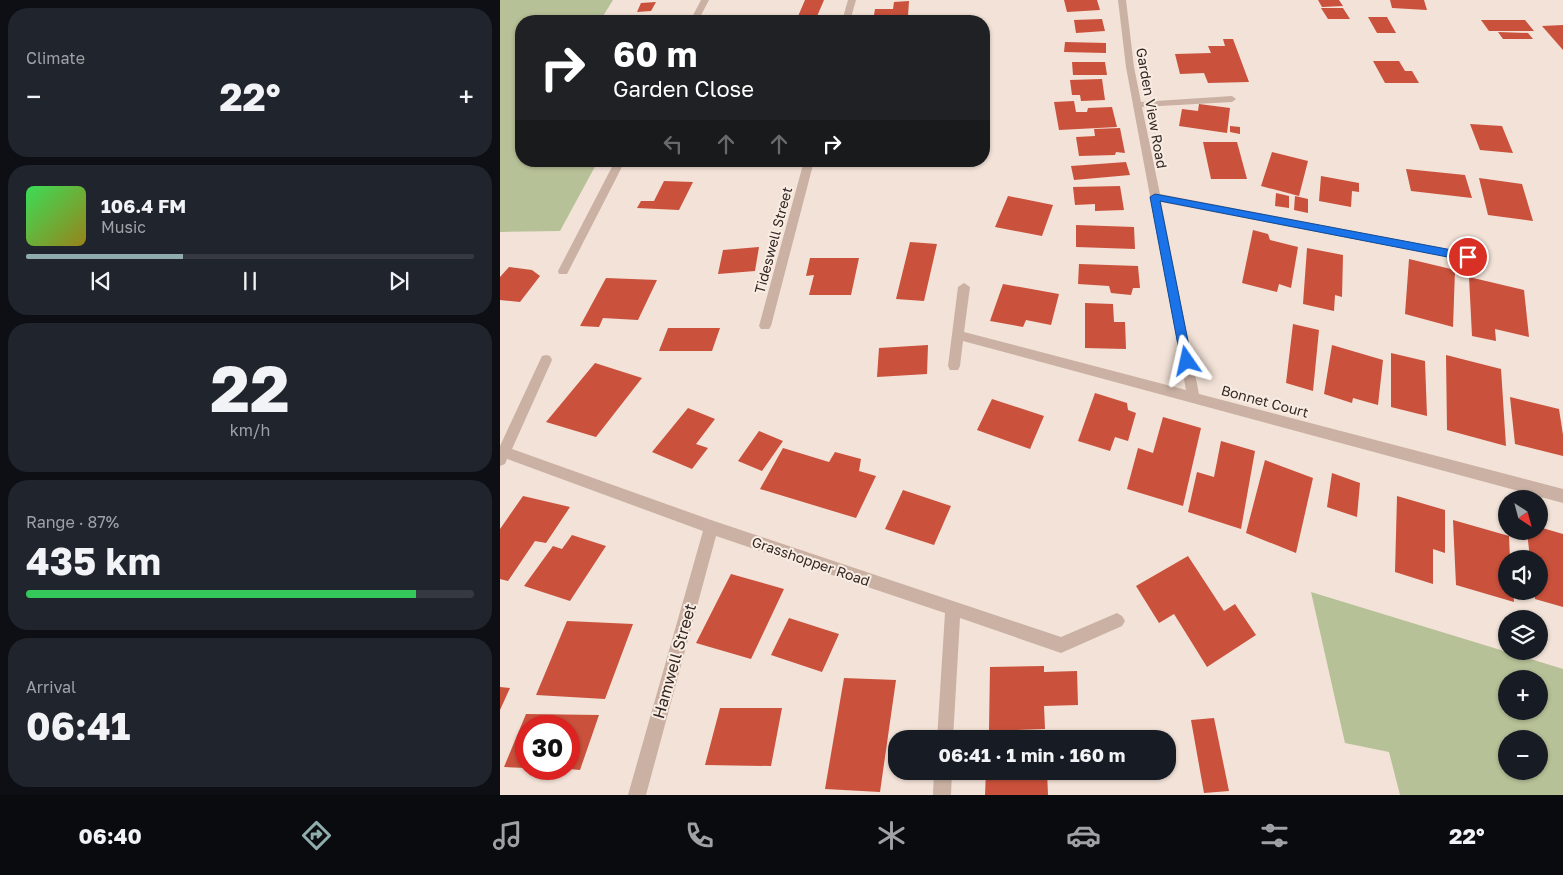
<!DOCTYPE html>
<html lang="en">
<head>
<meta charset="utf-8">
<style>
  body { margin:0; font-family:"Golos Text",sans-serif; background:#20242c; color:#f1f3f6; height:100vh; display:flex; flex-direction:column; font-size:19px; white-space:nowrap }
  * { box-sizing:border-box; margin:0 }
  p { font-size:16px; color:#9ea1a6 }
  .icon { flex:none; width:28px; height:28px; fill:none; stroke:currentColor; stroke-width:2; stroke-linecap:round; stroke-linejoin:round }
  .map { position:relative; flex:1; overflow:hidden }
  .side { display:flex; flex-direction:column; gap:8px; padding:8px; background:#0d0f14; width:500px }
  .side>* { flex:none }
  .guide { position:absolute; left:15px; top:15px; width:475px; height:152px; border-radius:20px; box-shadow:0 1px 4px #0004; background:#202124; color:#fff; overflow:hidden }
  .needle { width:32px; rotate:144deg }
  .tools { position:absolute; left:998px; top:490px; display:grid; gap:10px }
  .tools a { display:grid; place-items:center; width:50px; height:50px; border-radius:50%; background:#171b24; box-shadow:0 1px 4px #0004; font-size:25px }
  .speed { position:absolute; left:15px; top:715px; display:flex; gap:10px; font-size:25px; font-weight:700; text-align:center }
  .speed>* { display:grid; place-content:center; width:65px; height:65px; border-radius:50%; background:#171b24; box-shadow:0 1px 4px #0004; line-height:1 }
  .speed .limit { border:8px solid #d22; background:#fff; color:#111 }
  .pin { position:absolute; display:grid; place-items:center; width:42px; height:42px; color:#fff; margin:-21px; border:2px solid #fff; border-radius:50%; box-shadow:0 1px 5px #0007 }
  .me { position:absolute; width:55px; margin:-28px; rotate:349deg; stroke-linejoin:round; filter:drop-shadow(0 0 4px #0008) }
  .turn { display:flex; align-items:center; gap:18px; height:105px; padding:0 15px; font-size:22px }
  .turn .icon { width:65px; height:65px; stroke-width:2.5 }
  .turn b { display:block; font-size:35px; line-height:42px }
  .lanes { display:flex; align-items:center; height:48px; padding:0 15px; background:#0003; justify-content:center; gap:25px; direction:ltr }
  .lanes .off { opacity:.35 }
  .big { font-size:38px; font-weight:700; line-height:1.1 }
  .side .widget { flex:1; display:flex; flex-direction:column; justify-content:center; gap:8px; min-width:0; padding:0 18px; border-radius:20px; background:#20242c }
  .side .dial { align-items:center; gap:0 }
  .dial b { font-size:65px; line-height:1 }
  .song { display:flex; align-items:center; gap:15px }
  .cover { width:60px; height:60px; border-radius:8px; background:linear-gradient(135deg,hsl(130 70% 55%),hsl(50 70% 35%)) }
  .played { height:5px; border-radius:2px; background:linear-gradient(90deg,#90adae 35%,#363941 35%) }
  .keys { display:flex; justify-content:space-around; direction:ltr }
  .heat { display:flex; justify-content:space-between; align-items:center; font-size:28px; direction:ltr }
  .charge { height:8px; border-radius:4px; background:linear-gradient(90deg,#34c759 87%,#363941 0) }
  .trip { position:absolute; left:388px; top:730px; width:288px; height:50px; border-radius:20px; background:#171b24; box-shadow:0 1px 4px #0004; font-weight:700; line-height:50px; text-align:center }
  .menu { display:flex; height:80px; justify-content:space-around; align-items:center; background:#090b0e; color:#9ea1a6 }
  .menu .icon { width:35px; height:35px }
  .menu .active { color:#90adae }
  .menu b { font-size:22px; color:#f1f3f6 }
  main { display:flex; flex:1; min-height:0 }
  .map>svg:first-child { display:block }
  .green { fill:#b7c197; fill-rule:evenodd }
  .building { fill:#ca513c }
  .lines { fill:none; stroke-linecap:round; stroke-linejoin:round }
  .street { fill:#cab1a3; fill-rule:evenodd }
  .route { fill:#1a73e8; stroke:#114b97 }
  .labels { text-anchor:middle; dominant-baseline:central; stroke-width:4; stroke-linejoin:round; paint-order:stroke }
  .street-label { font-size:14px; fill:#342825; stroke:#f9ede3 }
  .near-street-label { font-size:16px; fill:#342825; stroke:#f9ede3 }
</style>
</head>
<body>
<main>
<section class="side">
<div class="widget"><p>Climate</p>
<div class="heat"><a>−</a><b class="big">22°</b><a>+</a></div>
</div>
<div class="widget">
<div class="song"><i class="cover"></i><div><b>106.4 FM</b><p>Music</p></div></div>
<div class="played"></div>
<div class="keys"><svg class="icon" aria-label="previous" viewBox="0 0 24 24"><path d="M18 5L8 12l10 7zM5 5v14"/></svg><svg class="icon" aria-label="pause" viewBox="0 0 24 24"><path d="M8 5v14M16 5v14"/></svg><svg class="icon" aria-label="next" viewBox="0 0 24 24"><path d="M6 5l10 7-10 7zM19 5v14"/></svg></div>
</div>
<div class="widget dial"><b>22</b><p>km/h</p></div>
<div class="widget"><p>Range · 87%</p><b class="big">435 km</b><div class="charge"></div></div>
<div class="widget"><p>Arrival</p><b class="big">06:41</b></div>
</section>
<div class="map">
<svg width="1063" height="795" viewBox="0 0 1063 795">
  <rect width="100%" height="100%" fill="#f2e2d7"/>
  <path class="green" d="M0,0H113L100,21H176H21V161H98L60,231L0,232Z
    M811,592L1063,669V795H900L889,752L845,743ZM1006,679H1039V711H1006ZM1006,739H1039V771H1006Z"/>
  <path class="building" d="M305,0H324L315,21H296Z
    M564,0H597L600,10L567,12Z
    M818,0H839L843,6L822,7Z
    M890,0H924L927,10L892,8Z
    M409,1L408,16L392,17L391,21H373L375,9H393L394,2Z
    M156,2L151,11L137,12L141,3Z
    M821,8H843L850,19H828Z
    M868,17H887L896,33H877Z
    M602,19L605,31L576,33L574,20Z
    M981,20H1025L1034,31H989Z
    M1063,25V50L1042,26Z
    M998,32L1028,33L1033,39H1003Z
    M723,39H733L749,82L708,83L704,73L680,74L675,54L711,53L708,46H725Z
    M565,42L606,43V53L564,52Z
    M873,61H899L905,71H912L919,83H885Z
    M572,62H605L607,75H573Z
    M602,79L605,100L581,101L580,95H572L570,80Z
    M574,101L576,112H587L588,108L612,107L617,127L559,130L554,102Z
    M699,104L730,108L727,133L679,126L682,109L698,111Z
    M970,124L1002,126L1013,153L980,150Z
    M730,126L740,127V134L730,132Z
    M620,128L625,153L616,152L615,155L579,156L576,137L595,136L594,129Z
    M703,142H737L747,179H711Z
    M772,152L808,161L799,196L761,186Z
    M626,162L630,175L574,180L571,166Z
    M906,169L965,175L972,198L911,191Z
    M821,176L859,183V192L852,191L851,207L819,201Z
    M979,178L1022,184L1033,221L988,215Z
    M164,181L193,182L179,210L137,208L141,201H154Z
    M620,186L624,210L595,211V204L575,205L573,187Z
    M776,193L789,196V208L775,206Z
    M508,196L553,205L542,236L495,227Z
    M795,196L808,199V213L794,210Z
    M576,225L634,227L635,249L576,247Z
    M753,230L768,234L770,240L798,247L791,288L779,284L777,292L742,283Z
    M410,242L437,244L424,301L396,299Z
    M259,247L255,271L218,274L223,250Z
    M807,248L843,255L842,297L835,295L834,311L803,304Z
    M310,258H359L351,295H309L314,275L306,276Z
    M909,259L955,270L953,327L905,314Z
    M579,264L638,266L640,288H633L631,295L611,293L609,286L578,284Z
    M9,267L32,270L40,276L20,302L0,300V277Z
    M969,277L1024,290L1029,337L995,329L996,341L972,336Z
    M106,278L157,280L138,320L103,318L99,327L80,326Z
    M503,284L559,294L551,325L526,320L523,327L490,321Z
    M585,303L613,304L614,322H625L626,349L585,348Z
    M793,324L819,330L813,391L786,383Z
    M168,328H220L212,351H159Z
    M428,345L427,374L377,377L379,348Z
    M832,345L883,360L878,405L853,398L852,403L824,394Z
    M891,353L925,361L927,416L891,407Z
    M946,355L1001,369L1006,446L947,430Z
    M95,363L142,378L96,437L46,422Z
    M595,393L627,403L628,410L636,413L628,441L615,437L610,451L578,441Z
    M1010,397L1059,409L1063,435V456L1015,444Z
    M492,399L544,416L530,449L477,430Z
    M188,408L215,419L196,444L208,448L192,469L152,452Z
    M663,417L701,428L683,506L627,489L638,448L653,453Z
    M259,431L283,441L262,471L238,461Z
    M721,441L755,451L741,529L688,512L697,472L714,477Z
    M283,448L329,462L335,452L361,459L359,471L376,476L356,518L260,489Z
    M765,460L813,478L796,553L746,533Z
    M832,473L860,483L857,517L827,507Z
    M403,490L451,506L434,545L385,529Z
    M23,496L70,507L46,543L35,541L8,581L0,579V529Z
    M897,496L945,510V553L933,549V584L895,572Z
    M953,520L1009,536L1010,559H1006V591H1013L1014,602L956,585Z
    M1039,527L1063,534V607L1035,599L1034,591H1039V559H1030L1027,531H1039Z
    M72,535L106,546L70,601L24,586L53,546L62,549Z
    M688,556L724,611L735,604L756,635L707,667L674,614L659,623L636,586Z
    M231,574L284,589L251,659L196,643Z
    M289,618L339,634L322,672L271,655Z
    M67,621L133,624L105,699L36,695Z
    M544,666V672L577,671L578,705L544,706L545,729L489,731L490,667Z
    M344,678L396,680L380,792L325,789Z
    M0,687L10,688L0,710Z
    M220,708H282L271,766L205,765Z
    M26,714L99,715L80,770L69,769V726H26V768L4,767Z
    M714,718L729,791L704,793L691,720Z
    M486,771H547L548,795H485Z"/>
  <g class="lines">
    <path class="street" d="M201,0H209L198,21H190Z
      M348,0H356L350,21H342Z
      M618,0H626L634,67L641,102L732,96L736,99L732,102L642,107L660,194L968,253L973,257L968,261L661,202L699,394L1063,489V503L463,341L460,366L458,370H450L448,366L458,287L464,283L470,287L464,332L686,390L626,67Z
      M115,161H125L67,274H59L58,271Z
      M304,161H314L271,326L269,329H261L259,326Z
      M46,355L50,356L52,360L12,449L211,520L561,637L617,613L622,616L625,621L622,626L561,653L460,618L453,739H437L445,613L216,536L146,795H128L203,531L7,459L5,464L0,466V446L42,356Z
      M434,771H452L451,795H433Z"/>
  </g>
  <path class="route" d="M655,194L968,253L973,257L968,261L660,201L692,361L687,366L681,361L650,197Z"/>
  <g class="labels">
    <g class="street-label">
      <text transform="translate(652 108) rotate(80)">Garden View Road</text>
      <text transform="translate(273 240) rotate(-75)">Tideswell Street</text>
      <text transform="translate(765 401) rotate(15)">Bonnet Court</text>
      <text transform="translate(311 561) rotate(19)">Grasshopper Road</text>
    </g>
    <g class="near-street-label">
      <text transform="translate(174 661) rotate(-74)">Hamwell Street</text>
    </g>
  </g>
</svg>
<div class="tools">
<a><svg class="needle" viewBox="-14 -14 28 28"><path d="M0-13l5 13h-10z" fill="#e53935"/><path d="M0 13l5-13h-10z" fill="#9ea1a6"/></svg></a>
<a><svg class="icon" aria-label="sound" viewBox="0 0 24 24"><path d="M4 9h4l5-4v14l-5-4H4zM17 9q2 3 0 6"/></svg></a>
<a><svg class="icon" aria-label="layers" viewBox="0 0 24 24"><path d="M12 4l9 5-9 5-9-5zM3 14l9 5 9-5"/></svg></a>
<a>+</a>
<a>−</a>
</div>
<div class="speed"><div class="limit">30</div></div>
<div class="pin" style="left:968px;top:257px;background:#d93025"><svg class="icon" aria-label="arrive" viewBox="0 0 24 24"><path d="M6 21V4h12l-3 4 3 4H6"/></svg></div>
<svg class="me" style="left:687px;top:361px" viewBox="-20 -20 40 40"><path d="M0-17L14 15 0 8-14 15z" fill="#1a73e8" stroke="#fff" stroke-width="4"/></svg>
<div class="trip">06:41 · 1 min · 160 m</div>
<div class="guide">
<div class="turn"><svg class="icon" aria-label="right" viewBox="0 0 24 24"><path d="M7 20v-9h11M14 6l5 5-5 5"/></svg><div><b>60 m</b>Garden Close</div></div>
<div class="lanes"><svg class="icon off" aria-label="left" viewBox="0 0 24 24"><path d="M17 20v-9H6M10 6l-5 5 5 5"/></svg><svg class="icon off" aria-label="ahead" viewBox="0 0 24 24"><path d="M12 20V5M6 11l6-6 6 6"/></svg><svg class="icon off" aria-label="ahead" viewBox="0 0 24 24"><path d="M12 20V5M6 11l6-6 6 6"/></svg><svg class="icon" aria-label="right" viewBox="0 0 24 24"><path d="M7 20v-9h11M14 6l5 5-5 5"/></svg></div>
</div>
</div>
</main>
<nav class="menu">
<b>06:40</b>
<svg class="icon active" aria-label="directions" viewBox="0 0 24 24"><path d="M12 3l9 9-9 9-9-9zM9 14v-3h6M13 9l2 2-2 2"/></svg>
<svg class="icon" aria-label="music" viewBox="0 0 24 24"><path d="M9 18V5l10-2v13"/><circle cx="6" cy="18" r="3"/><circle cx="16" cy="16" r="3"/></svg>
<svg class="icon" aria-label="phone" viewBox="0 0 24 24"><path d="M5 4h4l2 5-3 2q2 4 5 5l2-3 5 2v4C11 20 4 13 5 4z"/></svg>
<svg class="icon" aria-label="climate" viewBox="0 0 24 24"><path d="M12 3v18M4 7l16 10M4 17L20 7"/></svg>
<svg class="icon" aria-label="car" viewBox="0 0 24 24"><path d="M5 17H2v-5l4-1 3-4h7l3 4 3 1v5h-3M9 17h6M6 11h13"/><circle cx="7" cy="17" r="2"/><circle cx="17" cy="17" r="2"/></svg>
<svg class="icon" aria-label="filters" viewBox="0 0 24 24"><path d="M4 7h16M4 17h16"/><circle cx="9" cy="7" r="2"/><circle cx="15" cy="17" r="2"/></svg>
<b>22°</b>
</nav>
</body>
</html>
